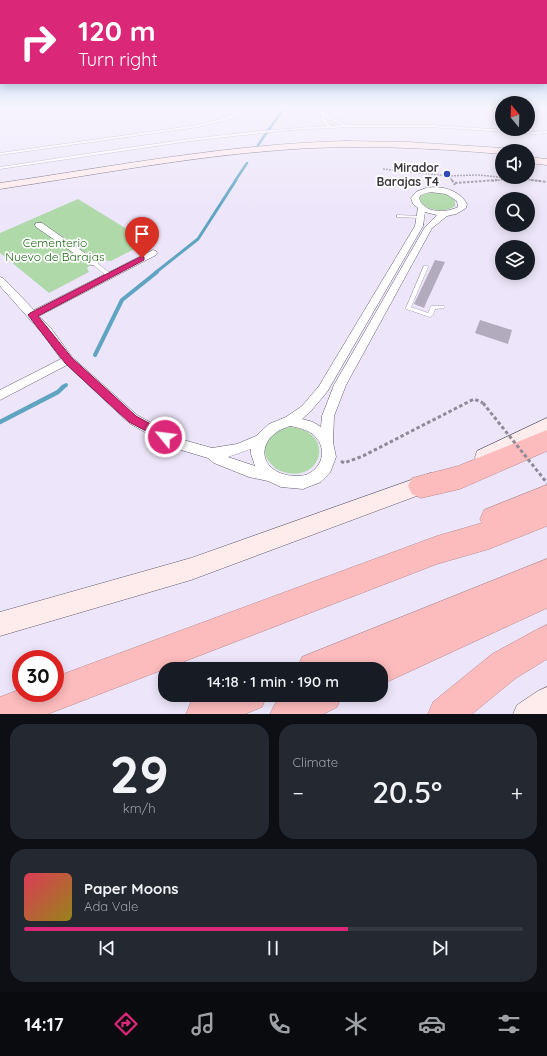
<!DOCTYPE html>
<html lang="en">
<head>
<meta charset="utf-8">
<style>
  body { margin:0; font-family:Quicksand,sans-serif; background:#242831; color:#f1f3f6; height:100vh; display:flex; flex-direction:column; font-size:15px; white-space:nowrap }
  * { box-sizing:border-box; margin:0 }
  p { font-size:13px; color:#9ea1a6 }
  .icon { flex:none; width:22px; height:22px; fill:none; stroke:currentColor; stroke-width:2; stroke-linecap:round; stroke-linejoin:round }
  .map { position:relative; height:714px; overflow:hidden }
  .details { display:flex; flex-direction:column; gap:10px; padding:10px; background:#0d0f14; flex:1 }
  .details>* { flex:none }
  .hud { position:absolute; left:0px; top:0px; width:547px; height:84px; box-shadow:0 2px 10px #0003; background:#db2777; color:#fff; overflow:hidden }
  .needle { width:26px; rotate:341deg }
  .controls { position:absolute; left:495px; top:96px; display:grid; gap:8px }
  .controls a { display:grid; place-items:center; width:40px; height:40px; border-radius:50%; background:#171b24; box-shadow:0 2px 10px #0003; font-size:20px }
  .speed { position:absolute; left:12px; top:650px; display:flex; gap:8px; font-size:20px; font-weight:700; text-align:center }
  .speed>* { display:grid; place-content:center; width:52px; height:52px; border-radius:50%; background:#171b24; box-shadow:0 2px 10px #0003; line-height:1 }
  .speed .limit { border:6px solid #d22; background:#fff; color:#111 }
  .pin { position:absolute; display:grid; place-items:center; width:34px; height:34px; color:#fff; margin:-41px -17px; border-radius:50% 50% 50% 0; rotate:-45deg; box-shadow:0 0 4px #0007 }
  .pin .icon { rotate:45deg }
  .me { position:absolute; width:44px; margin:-22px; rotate:299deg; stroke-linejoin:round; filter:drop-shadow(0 0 3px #0008) }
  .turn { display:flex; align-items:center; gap:14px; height:84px; padding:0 12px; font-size:18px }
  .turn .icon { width:52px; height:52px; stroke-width:2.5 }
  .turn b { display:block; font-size:28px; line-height:34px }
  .big { font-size:30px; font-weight:600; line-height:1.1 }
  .details .widget { flex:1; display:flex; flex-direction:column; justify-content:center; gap:6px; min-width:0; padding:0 14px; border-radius:16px; background:#242831 }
  .details .dial { align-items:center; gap:0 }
  .dial b { font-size:52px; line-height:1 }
  .song { display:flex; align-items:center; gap:12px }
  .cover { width:48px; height:48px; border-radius:6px; background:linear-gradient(135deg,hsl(350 70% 55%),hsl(50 70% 35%)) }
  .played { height:4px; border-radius:2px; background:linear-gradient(90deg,#db2777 65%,#363941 65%) }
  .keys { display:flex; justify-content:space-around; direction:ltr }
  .heat { display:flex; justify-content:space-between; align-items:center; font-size:22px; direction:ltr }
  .details .tiles { flex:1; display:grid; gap:10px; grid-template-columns:1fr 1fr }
  .widget:last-child { grid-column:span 2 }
  .trip { position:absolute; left:158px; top:662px; width:230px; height:40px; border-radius:16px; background:#171b24; box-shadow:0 2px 10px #0003; font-weight:600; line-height:40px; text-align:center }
  .tab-bar { display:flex; height:64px; justify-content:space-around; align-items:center; background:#090b0e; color:#9ea1a6 }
  .tab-bar .icon { width:28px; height:28px }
  .tab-bar .selected { color:#db2777 }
  .tab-bar b { font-size:18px; color:#f1f3f6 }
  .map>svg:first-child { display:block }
  .green { fill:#b0d9aa }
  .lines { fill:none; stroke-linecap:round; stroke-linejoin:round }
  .stream-far3 { stroke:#5fa4c1; stroke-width:2.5 }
  .stream-far2 { stroke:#5fa4c1; stroke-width:3 }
  .stream-far1 { stroke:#5fa4c1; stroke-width:4 }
  .stream { stroke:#5fa4c1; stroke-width:4.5 }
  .building { fill:#b2abbd }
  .lane-casing { stroke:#635d6d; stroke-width:0.5 }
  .street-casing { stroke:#635d6d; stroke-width:1 }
  .secondary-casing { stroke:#635d6d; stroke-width:1 }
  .highway-casing { stroke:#b88d91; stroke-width:1 }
  .path-far2 { stroke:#8f8a97; stroke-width:1.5; stroke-dasharray:2 1; stroke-linecap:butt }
  .path-far1 { stroke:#8f8a97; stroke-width:2; stroke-dasharray:2.5 1.5; stroke-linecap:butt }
  .path { stroke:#8f8a97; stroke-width:3; stroke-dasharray:3.5 2.5; stroke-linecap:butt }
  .lane { fill:#fff; fill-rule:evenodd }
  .street { fill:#fff; fill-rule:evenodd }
  .secondary { fill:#feebeb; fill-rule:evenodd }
  .highway { fill:#fcbbbd; fill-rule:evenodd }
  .path-bridge { stroke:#8f8a97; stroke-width:3; stroke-dasharray:3.5 2.5; stroke-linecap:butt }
  .route { fill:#db2777; stroke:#8e194d }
  .poi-dot { fill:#2e48b9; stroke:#fff; stroke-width:1.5 }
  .labels { text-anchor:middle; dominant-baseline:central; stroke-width:3.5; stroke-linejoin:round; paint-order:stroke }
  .far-poi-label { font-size:12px; font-weight:bold; fill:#3a373e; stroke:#fff; text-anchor:end }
  .far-park-label { font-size:12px; fill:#1c6813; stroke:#fff }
</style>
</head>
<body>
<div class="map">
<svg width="547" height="714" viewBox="0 0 547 714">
  <rect width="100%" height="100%" fill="#ede6fa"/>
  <path class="green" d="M431,192C441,193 449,193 455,200V206C445,213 430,211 421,203L420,197L422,195Z
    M78,199L148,242L111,261C102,260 94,262 87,268L89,272L49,293L0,253V233Z
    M290,427C335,431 323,480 288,473C282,472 276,470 272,465C255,448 272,430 290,427Z"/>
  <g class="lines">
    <path class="stream-far3" d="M258,145L284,108
      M235,181L247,163"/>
    <path class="stream-far2" d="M155,273L198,239L236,180"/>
    <path class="stream-far1" d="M95,355L122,300L157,272
      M62,388L66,385"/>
    <path class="stream" d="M0,422L58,392L63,387"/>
  </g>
  <path class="building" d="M435,260L445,262L426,303L424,308L414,304Z
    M480,320L512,330L508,344L475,333Z"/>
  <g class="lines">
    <g class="lane-casing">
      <path id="lane" d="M0,108H7L0,110Z
        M247,108H250L229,119L198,127L0,155V153L198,125L227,117Z
        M322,108H324V113L329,117L346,124V125H430L535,132L547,131V133L535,134L430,127H350L289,130L190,141L0,169V167C109,151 217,132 327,126L323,121L320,112ZM324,116L327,119L343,125L331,126L326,121Z
        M397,215L420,216L422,217L420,218L398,217H397Z
        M92,262H96L111,274V276H107L92,264Z
        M424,266H428V267L411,307L428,313L431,306H444V308L435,309L433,315L430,317L406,309V308Z"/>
    </g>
    <g class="street-casing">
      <path id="street" d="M426,188C442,185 459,190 467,204L466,208L456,214L447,216L432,228L346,385L334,416L333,442L336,457L330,473L321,482L308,487L303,489L281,487L268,481L249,477L214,463L208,458L171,447L129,423L67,365L0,400V390L61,359L42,333L0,286V277L3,278L34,310L153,250L156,251L157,253L156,255L39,316L50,327L72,357L137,415L180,439L212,448L237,444L256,436L269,424L286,417L302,406L319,386L415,226L418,208L413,204L411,198L416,192ZM430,192L446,194L457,201L458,207C446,213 424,214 419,198L421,195ZM425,212L437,215L425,227L334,385L322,416L321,427L313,422L302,419L310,412L327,392L423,226ZM290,426C295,427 301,428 305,430C322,436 328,456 315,469C309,475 304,476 296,476C257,475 253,437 290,426ZM251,449V454L255,466L228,457Z
        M36,223H42L99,263L97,265H91L36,227L35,225Z"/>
    </g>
    <g class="secondary-casing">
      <path id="secondary" d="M346,141L408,142L502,148L507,151H502V154C429,148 355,144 281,150C187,157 94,175 0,189V183C115,166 229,144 346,141Z
        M528,157L547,159V165L528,163Z
        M547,418V434L491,463L484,465L477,463L475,457L477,451Z
        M431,473L438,476L441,482L438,488L191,580L0,636V612L191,558Z
        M547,687V714H513L517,705L538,691Z"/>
    </g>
    <g class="highway-casing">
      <path id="highway" d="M547,430V451L460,489L421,498L412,494L408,486L412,478L458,466Z
        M547,485V526L489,549L437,564L48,714H0V697L21,689V693H55V677L437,536L482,523L480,519L484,510Z
        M547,559V608L389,681L381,684V669H360L362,666L354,669H297L302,657Z
        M547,625V659L516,678L472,714H428L433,702L492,654L536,630Z
        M207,695H267L262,707L245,714H186L191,702Z
        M289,695H342L337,707L324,714H270L276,702Z"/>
    </g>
    <path class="path-far2" d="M383,169L448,176L453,181
      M445,176L478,175L541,181
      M492,181L506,179"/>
    <path class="path-far1" d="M452,180L455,185
      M531,180L547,182
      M455,183L498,180"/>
    <path class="path" d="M341,461L344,463L363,456L474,399L483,403"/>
    <use href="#lane" class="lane"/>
    <use href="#street" class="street"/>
    <use href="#secondary" class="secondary"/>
    <use href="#highway" class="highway"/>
    <path class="path-bridge" d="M483,403L547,483"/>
  </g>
  <linearGradient id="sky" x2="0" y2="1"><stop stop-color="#77c0ef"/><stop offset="0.52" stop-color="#f7f4fd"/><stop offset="1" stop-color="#f7f4fd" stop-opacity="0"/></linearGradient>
  <rect width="547" height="208" fill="url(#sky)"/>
  <path class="route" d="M142,256L144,257V260L38,316L72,358L113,395L136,416L169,434L170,437L169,440L165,441L129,422L106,401L65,363L28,315L30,313Z"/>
  <circle class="poi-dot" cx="447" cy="174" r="4"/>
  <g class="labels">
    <g class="far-poi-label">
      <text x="439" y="167">Mirador<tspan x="439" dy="14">Barajas T4</tspan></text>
    </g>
    <g class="far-park-label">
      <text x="55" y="242">Cementerio<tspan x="55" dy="14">Nuevo de Barajas</tspan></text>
    </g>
  </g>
</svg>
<div class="controls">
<a><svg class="needle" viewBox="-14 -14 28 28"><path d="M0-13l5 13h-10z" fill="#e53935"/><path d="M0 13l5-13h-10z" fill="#9ea1a6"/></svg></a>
<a><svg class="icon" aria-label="sound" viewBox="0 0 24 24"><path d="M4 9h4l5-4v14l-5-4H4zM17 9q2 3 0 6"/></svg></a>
<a><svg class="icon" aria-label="search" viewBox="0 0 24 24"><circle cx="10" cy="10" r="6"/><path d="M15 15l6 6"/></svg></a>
<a><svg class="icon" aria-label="layers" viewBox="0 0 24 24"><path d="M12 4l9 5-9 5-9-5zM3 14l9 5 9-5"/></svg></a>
</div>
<div class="speed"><div class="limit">30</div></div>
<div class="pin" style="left:142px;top:258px;background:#d93025"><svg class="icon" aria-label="arrive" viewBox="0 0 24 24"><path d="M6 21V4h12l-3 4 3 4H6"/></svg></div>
<svg class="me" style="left:165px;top:437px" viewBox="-20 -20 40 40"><circle r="17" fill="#db2777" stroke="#fff" stroke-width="3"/><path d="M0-11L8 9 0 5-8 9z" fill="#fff"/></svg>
<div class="trip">14:18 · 1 min · 190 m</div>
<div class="hud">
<div class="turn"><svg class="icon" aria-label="right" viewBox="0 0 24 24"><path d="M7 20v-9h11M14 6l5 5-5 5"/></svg><div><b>120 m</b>Turn right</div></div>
</div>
</div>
<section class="details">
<div class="tiles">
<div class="widget dial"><b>29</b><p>km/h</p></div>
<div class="widget"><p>Climate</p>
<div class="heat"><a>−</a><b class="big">20.5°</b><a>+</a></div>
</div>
<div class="widget">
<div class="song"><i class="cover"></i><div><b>Paper Moons</b><p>Ada Vale</p></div></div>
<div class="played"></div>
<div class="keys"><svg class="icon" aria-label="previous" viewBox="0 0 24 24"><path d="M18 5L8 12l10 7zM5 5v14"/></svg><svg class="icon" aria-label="pause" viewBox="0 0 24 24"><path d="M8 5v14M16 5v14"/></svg><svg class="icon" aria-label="next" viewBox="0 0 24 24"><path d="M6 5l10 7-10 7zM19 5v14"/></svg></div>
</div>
</div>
</section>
<nav class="tab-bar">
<b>14:17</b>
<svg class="icon selected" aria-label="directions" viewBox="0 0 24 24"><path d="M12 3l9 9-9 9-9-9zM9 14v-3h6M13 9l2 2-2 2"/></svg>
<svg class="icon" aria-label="music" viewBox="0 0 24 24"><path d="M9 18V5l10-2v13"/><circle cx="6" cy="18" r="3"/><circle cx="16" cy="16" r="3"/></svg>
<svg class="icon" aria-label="phone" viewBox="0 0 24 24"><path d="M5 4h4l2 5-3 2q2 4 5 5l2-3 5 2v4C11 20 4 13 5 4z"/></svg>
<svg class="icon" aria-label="climate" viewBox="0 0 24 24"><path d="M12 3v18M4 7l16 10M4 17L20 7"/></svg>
<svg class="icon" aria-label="car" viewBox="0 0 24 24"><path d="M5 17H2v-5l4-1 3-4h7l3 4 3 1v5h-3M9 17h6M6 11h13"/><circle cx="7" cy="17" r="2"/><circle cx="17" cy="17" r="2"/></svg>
<svg class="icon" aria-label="filters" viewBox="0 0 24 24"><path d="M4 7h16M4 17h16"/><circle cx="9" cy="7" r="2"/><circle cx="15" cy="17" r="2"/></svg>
</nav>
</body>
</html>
